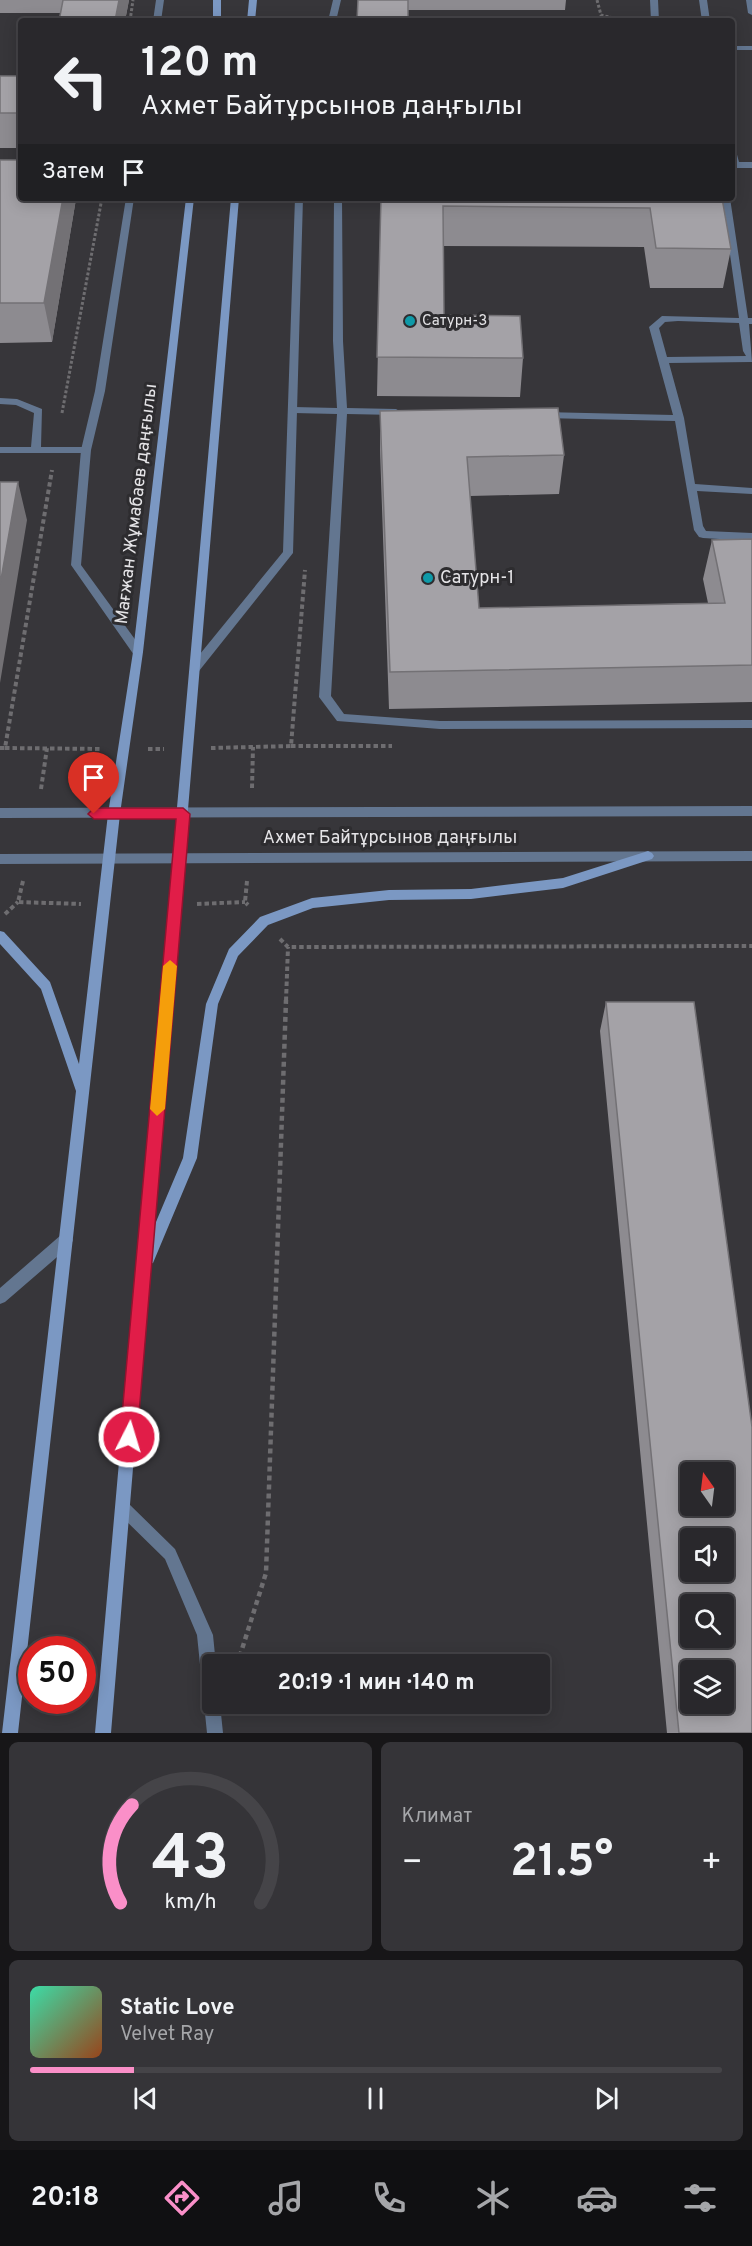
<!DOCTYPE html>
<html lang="ru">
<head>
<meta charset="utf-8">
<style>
  body { margin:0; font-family:Overpass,sans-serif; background:#353438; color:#f1f3f6; height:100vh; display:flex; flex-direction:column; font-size:22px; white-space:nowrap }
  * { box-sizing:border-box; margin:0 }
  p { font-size:20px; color:#a5a6a9 }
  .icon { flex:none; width:33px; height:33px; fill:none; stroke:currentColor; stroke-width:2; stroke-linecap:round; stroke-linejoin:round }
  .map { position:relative; height:1733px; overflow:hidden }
  .drawer { display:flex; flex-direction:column; gap:9px; padding:9px; background:#171618; flex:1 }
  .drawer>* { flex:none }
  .banner { position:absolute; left:18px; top:18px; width:717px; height:183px; border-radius:6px; box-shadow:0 3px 15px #0003,0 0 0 2px #454448; background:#29282c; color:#f1f3f6; overflow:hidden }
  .needle { width:39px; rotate:346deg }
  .fabs { position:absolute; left:680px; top:1462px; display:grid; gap:12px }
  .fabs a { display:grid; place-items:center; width:54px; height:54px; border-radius:6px; background:#29282c; box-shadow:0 3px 15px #0003,0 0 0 2px #454448; font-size:30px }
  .speed { position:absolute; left:18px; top:1636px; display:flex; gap:12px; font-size:30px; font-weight:700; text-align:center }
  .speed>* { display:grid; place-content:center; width:78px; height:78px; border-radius:50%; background:#29282c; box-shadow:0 3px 15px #0003,0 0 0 2px #454448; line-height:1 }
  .speed .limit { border:9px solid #d22; background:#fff; color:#111 }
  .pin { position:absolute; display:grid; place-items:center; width:51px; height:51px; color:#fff; margin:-62px -26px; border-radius:50% 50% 50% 0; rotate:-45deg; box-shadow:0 0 6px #0007 }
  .pin .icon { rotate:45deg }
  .me { position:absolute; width:66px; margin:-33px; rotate:5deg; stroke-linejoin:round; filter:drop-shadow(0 0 4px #0008) }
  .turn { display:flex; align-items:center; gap:21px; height:126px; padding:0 24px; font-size:27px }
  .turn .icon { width:78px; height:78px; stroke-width:2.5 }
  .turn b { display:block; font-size:42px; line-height:51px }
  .then { display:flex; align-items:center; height:57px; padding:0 24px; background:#0003; gap:12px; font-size:22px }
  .big { font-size:45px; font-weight:700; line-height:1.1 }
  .drawer .tile { flex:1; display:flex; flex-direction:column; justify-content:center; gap:9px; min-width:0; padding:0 21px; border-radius:9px; background:#353438 }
  .drawer .dial { align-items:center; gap:0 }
  .dial svg { height:156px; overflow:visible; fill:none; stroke:#454448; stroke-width:7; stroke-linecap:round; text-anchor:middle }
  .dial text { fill:#f1f3f6; stroke:none }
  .song { display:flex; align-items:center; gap:18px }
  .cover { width:72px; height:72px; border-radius:9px; background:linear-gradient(135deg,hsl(160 70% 55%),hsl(20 70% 35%)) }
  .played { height:6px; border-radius:3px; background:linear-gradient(90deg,#fa8fc8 15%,#454448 15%) }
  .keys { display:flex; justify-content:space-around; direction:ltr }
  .heat { display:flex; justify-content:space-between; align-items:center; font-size:33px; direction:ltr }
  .drawer .tiles { flex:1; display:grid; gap:9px; grid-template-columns:1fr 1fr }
  .tile:last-child { grid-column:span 2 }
  .trip { position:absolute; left:202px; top:1654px; width:348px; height:60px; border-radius:6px; background:#29282c; box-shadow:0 3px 15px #0003,0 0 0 2px #454448; font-weight:700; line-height:60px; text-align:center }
  .menu { display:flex; height:96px; justify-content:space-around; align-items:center; background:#101012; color:#a5a6a9 }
  .menu .icon { width:42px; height:42px }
  .menu .on { color:#fa8fc8 }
  .menu b { font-size:27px; color:#f1f3f6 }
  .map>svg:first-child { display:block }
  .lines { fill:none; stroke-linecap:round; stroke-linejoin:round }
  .path-far2 { stroke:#6e6d70; stroke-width:3; stroke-dasharray:3 2; stroke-linecap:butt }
  .path-far1 { stroke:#6e6d70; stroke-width:4; stroke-dasharray:4.5 3; stroke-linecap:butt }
  .path { stroke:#6e6d70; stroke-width:4.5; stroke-dasharray:5 4; stroke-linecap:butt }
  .service { fill:#637690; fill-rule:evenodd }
  .minor { fill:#637690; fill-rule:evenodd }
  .tertiary { fill:#637690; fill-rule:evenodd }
  .secondary { fill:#7b98c3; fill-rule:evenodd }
  .wall { fill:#8d8b90 }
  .shaded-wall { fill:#737175 }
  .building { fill:#a4a2a7; stroke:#737175; stroke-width:1.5; fill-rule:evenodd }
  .route { fill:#e11d48; stroke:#92132f; stroke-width:1.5 }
  .slow { fill:#f59e0b }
  .culture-dot { fill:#0f9aa8; stroke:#2d2c2f; stroke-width:2 }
  .labels { text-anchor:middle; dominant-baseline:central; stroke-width:6; stroke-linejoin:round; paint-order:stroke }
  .far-poi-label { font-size:15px; fill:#e5e4e7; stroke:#2d2c2f; text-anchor:start }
  .street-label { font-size:18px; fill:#e5e4e7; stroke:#2d2c2f }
  .poi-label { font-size:18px; fill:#e5e4e7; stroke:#2d2c2f; text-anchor:start }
</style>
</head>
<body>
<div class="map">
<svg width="752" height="1733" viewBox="0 0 752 1733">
  <rect width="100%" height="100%" fill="#37363a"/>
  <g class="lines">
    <path class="path-far2" d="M597,0L601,15L625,21
      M130,21L133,0
      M62,413L102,198"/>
    <path class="path-far1" d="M291,746H392
      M0,748H5L52,470
      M5,748L101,749
      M211,748L291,746L305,570
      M148,749H164
      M252,788L253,747
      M41,789L47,748
      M23,881L18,902L81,904
      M247,881L245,902L248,905
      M197,904L245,902
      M5,914L18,902
      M280,939L288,947L752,946
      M286,1001L288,947"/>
    <path class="path" d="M237,1665L266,1573L286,1000"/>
    <path class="service" d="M156,0H164L161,21H153Z
      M333,0H341L336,21H328Z
      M650,0H658L659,21H651Z
      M699,0H707L710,21H702Z
      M746,0H752V15L748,13Z
      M732,46H752V50H732Z
      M732,149L736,151L739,162H752V168H732Z
      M334,198H342L343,341L347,408L396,409L401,412L396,415L347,414L331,696L344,714L440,721L752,720V728L440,729L337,721L319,697L337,414L294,413L289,410L294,407L337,408L333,341Z
      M722,198H730L748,318H752V324H749L752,362L669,363L684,418L695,484L752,488V494L697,491L703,526L706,531L752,533V541L703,538L699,537L694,530L675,421L543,418L538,415L543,412L673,415L649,327L662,316L739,318ZM678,321L739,323L743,351L746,356L667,357L659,328L665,322Z
      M0,398L17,399L42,409L41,447H86L91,450L86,453H0V447H31L34,413L16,405L0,404Z
      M66,1233L71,1235L73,1240L71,1245L5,1302L0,1304V1288L61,1235Z
      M123,1500L128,1503L175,1549L213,1635L216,1665H213V1704H220L223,1733H207L197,1635L165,1559L118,1513L115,1508L118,1503Z"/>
    <path class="minor" d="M126,198H134L105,391L91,450L81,565L142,649L143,652L138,656L134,655L71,565L81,450L95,391Z
      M295,198H303L293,553L199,671H191L190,668L191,665L283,552Z"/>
    <path class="tertiary" d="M752,806V816L0,818V808Z
      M752,851V861L0,864V854Z"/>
    <path class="secondary" d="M213,0H221V21H213Z
      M249,0H257L255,21H247Z
      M186,198H194L143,652L120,814L18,1733H2L76,1091L41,989L0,944V931L4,932L50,982L79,1064L108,814L133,652Z
      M231,198H239L153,1229L183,1158L206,1004L229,949L260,917L312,898L389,890L471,889L563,878L648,851L652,853L654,856L652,859L563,888L471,899L389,900L313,908L268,925L238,956L218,1004L197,1158L153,1263L150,1264L111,1733H95Z"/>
  </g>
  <path class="wall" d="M0,0H129L125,21L60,13H0Z
    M358,0H566L565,10H408Z
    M0,76H21V148H0Z
    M0,160L76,199L52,342L0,343Z
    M381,198H722L731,249L723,288H650L644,247L443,246L444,315L523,358L520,397L377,396Z
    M380,411L564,455L559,494L470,496L479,608L708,603L703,579L712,540L752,539V702L389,709L380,450Z
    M606,1002L752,1733H667L600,1031Z"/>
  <path class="shaded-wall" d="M119,0H129L125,21H115Z
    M63,198H76V199L52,342L44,303Z
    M18,482L27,520L0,683V585Z"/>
  <path class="building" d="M63,0H119L115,21H59Z
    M358,0H408V21H357Z
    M0,76H21V113H0Z
    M0,160H21V198H63L44,303H0Z
    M381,198H722L731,249L656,248L650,208L443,206L444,315L520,316L523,358L377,357Z
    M558,408L564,455L467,457L479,608L725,603L712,540L752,539V665L390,672L380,411Z
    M0,482H18L0,585Z
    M606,1002H694L752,1427V1733H679ZM690,1473H723V1506H690ZM690,1539H723V1572H690ZM690,1605H723V1638H690ZM690,1671H723V1704H690Z"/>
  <path class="route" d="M94,808H183L190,814L137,1437L135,1443L129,1445L123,1443L120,1437L176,819H94L88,814Z"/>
  <path class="slow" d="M170,960L177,966L165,1109L157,1116L150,1109L163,966Z"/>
  <g class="culture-dot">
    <circle cx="410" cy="321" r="6"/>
    <circle cx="428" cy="578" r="6"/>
  </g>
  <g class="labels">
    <g class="far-poi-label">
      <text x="422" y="321">Сатурн-3</text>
    </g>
    <g class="street-label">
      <text transform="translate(137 504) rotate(-83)">Мағжан Жұмабаев даңғылы</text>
      <text x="390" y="838">Ахмет Байтұрсынов даңғылы</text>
    </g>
    <g class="poi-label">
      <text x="440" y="578">Сатурн-1</text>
    </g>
  </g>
</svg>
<div class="fabs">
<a><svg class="needle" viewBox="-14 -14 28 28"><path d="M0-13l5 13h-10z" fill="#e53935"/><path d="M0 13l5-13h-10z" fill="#a5a6a9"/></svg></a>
<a><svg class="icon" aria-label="sound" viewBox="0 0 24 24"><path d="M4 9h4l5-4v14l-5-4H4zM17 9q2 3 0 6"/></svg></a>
<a><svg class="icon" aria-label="search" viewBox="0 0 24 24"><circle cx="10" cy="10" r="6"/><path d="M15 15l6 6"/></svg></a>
<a><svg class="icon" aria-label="layers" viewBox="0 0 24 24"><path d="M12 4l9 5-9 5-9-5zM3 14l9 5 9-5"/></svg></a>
</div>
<div class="speed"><div class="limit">50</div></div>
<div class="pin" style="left:94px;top:814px;background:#d93025"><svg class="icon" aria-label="arrive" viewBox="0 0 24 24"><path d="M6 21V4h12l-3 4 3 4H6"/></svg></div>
<svg class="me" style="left:129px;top:1437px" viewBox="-20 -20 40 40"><circle r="17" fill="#e11d48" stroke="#fff" stroke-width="3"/><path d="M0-11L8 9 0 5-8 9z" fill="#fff"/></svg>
<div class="trip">20:19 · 1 мин · 140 m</div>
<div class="banner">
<div class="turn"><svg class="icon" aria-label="left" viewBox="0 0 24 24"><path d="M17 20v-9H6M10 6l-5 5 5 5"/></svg><div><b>120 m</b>Ахмет Байтұрсынов даңғылы</div></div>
<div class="then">Затем<svg class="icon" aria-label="arrive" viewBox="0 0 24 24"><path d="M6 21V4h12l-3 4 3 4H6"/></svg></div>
</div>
</div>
<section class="drawer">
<div class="tiles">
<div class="tile dial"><svg viewBox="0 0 100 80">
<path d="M14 69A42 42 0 1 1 86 69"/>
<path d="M14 69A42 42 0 0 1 20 19" stroke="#fa8fc8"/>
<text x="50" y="56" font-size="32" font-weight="700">43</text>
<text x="50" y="72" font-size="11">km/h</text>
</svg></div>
<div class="tile"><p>Климат</p>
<div class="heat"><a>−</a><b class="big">21.5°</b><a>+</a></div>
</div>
<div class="tile">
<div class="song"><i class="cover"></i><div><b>Static Love</b><p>Velvet Ray</p></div></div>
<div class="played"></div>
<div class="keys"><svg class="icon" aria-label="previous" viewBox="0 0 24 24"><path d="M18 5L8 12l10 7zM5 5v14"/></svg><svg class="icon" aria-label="pause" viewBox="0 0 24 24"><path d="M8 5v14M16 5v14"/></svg><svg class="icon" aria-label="next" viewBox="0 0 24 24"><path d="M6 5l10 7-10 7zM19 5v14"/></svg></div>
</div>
</div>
</section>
<nav class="menu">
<b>20:18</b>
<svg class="icon on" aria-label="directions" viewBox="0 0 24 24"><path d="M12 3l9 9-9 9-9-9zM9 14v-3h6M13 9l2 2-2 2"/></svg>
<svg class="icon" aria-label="music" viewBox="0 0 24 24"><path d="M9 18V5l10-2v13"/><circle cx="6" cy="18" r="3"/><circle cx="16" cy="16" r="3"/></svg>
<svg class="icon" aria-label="phone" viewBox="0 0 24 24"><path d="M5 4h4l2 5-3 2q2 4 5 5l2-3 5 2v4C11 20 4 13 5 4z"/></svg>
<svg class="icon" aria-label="climate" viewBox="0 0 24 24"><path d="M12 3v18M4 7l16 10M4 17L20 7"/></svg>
<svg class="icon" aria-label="car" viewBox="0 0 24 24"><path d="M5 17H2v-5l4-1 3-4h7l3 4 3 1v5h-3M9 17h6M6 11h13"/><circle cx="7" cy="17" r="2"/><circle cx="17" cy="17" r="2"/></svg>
<svg class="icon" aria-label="filters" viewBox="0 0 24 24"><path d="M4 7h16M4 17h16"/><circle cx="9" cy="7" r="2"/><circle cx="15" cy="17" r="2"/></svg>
</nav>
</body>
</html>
